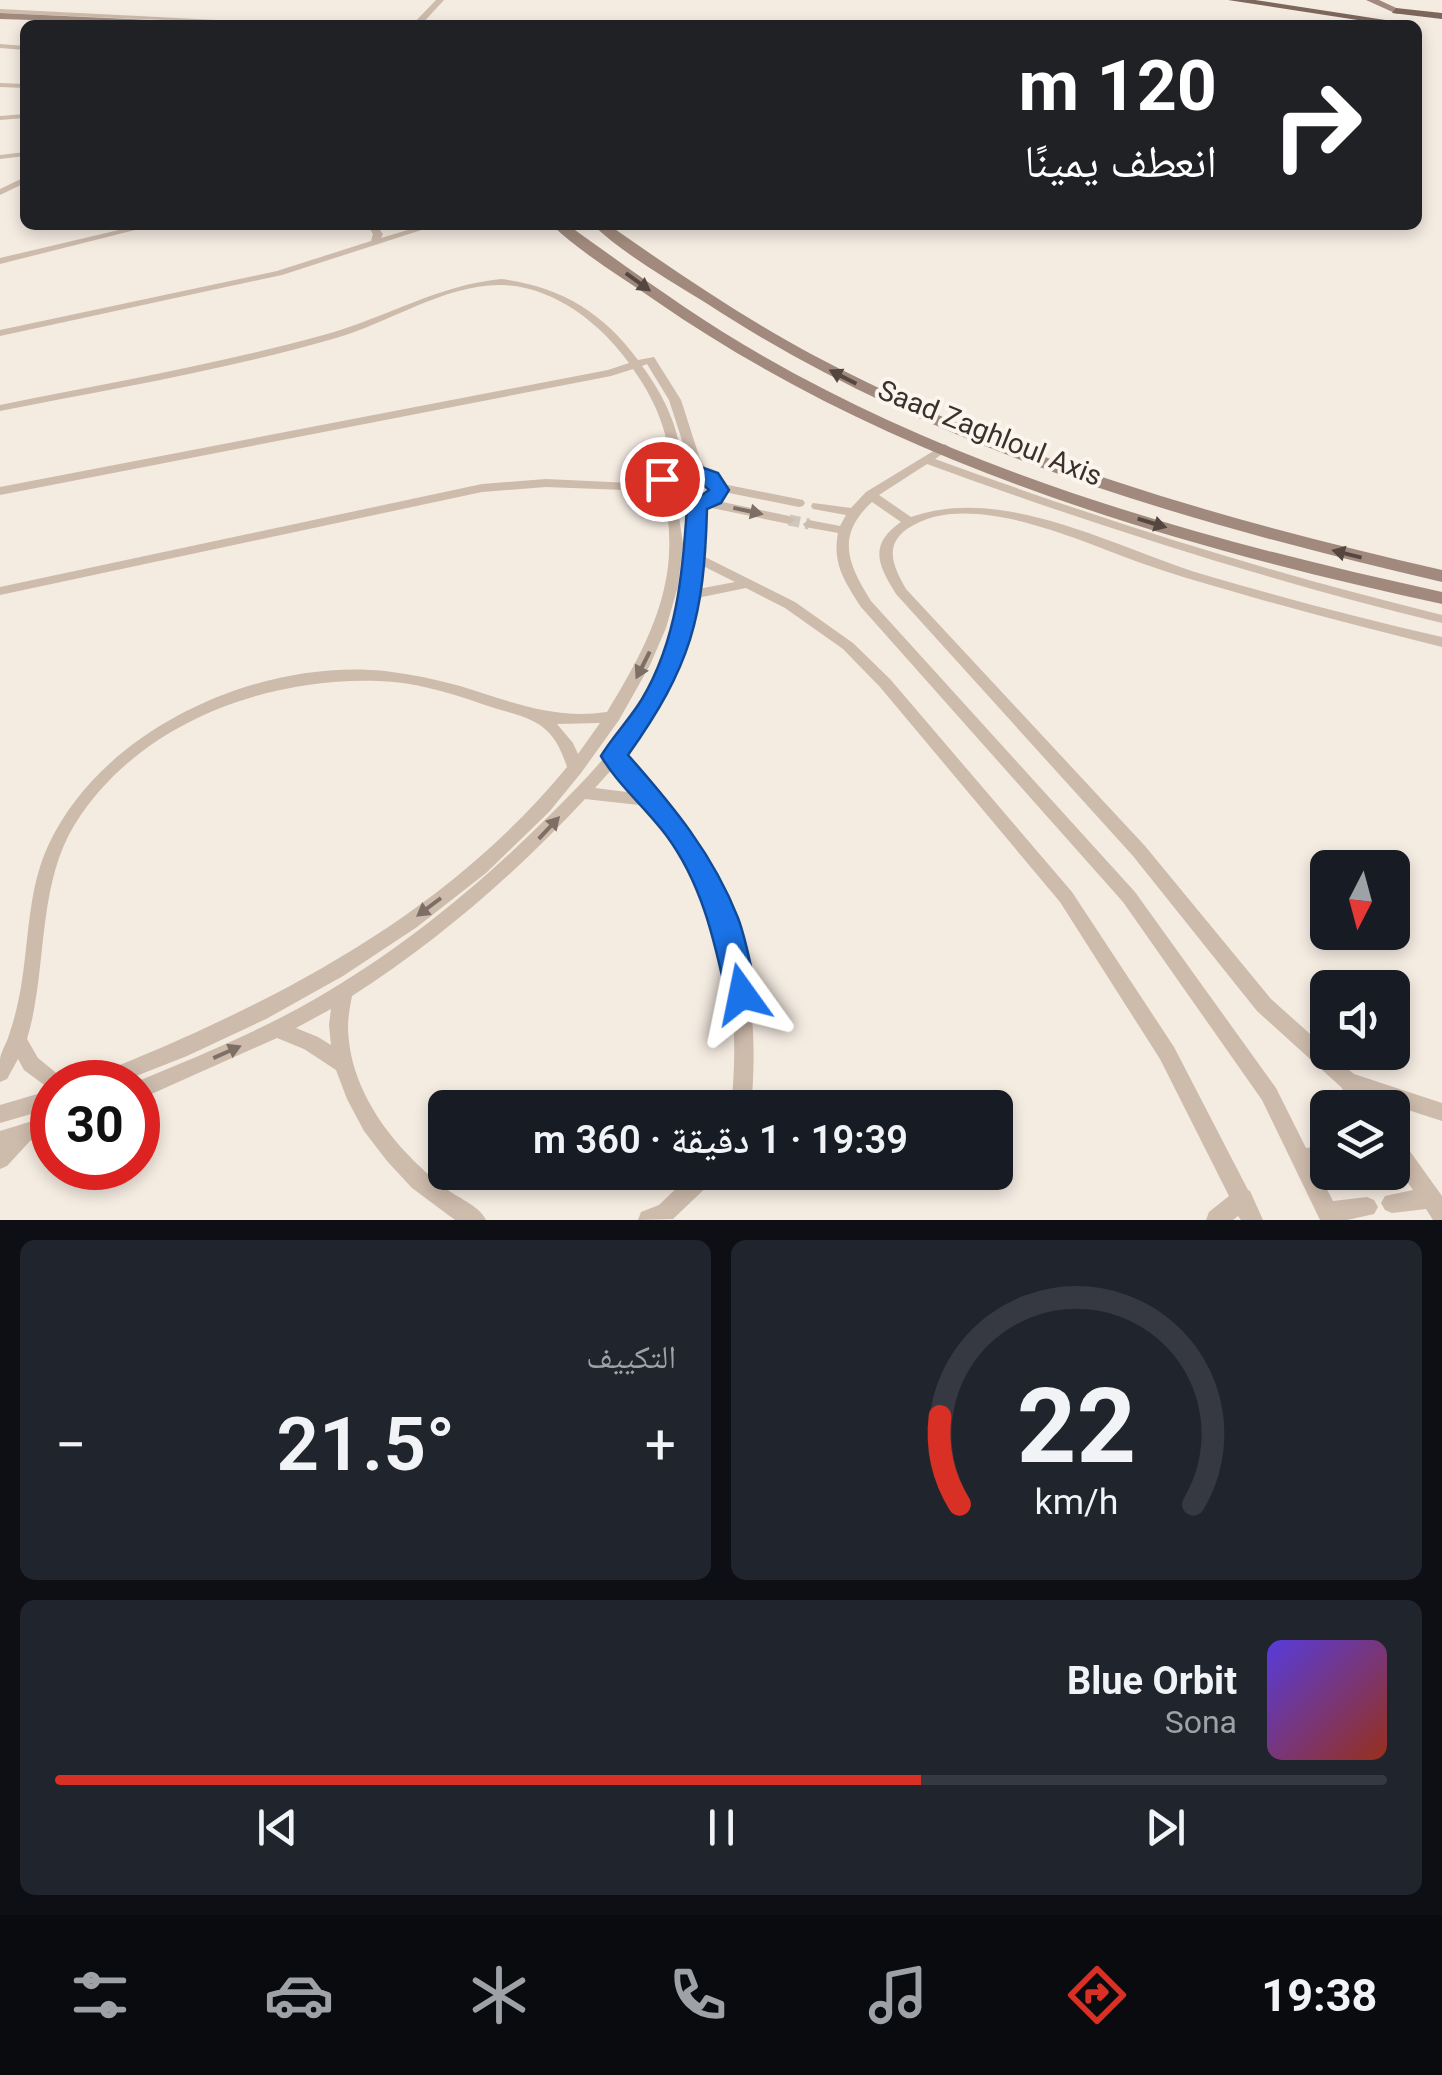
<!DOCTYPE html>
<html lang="ar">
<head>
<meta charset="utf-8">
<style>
  body { margin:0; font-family:Roboto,"Noto Naskh Arabic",sans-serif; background:#20242c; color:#f1f3f6; direction:rtl; height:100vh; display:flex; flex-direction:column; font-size:38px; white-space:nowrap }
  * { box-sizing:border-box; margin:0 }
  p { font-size:32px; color:#9ea1a6 }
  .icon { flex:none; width:55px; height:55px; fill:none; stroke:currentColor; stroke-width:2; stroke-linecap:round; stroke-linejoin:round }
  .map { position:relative; height:1220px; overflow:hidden; direction:ltr }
  .side { display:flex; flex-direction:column; gap:20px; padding:20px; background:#0d0f14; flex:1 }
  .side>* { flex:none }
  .banner { position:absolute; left:20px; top:20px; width:1402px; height:210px; border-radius:15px; box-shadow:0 5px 15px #0003; direction:rtl; background:#202124; color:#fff; overflow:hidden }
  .needle { width:65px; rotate:186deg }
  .buttons { position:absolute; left:1310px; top:850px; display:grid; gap:20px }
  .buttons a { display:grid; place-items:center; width:100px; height:100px; border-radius:15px; background:#171b24; box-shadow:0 5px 15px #0003; font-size:50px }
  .speed { position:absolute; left:30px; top:1060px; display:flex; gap:20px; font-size:50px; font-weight:700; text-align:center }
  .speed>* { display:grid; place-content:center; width:130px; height:130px; border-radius:50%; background:#171b24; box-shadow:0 5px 15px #0003; line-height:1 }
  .speed .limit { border:15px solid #d22; background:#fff; color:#111 }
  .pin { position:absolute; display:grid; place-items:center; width:85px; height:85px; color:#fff; margin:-42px; border:5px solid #fff; border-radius:50%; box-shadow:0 2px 10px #0007 }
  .me { position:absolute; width:110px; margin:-55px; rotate:348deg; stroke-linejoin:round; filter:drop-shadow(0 0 8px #0008) }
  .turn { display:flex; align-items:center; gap:35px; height:210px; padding:0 40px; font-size:45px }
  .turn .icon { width:130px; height:130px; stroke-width:2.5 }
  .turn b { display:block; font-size:70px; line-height:85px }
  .big { font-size:75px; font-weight:600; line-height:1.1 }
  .side .card { flex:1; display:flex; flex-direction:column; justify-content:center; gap:15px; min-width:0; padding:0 35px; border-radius:15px; background:#20242c }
  .side .dial { align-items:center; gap:0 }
  .dial svg { height:260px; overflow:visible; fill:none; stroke:#363941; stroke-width:7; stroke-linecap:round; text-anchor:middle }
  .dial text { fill:#f1f3f6; stroke:none }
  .song { display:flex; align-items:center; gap:30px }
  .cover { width:120px; height:120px; border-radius:15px; background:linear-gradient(135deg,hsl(250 70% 55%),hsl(10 70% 35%)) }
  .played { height:10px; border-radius:5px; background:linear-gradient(90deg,#d93025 65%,#363941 65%) }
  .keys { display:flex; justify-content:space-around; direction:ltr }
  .heat { display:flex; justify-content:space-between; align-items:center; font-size:55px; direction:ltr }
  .side .tiles { flex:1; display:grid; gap:20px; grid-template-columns:1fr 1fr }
  .card:last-child { grid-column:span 2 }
  .trip { position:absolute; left:428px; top:1090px; width:585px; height:100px; border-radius:15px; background:#171b24; box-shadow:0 5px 15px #0003; font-weight:600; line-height:100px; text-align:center; direction:rtl }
  .tab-bar { display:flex; height:160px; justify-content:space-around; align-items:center; background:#090b0e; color:#9ea1a6 }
  .tab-bar .icon { width:70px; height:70px }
  .tab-bar .active { color:#d93025 }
  .tab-bar b { font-size:45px; color:#f1f3f6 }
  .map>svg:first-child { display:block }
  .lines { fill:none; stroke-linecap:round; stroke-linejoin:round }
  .minor-tunnel { stroke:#cfc6bd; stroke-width:11; stroke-dasharray:11 6; stroke-linecap:butt }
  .minor { fill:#cdbbac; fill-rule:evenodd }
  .tertiary { fill:#cdbbac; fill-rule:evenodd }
  .secondary { fill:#a18a7d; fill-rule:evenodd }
  .primary { fill:#7d675c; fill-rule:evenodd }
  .oneway { fill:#544640 }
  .oneway2 { fill:#7d6f65 }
  .route { fill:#1a73e8; stroke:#114b97; stroke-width:2.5 }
  .labels { text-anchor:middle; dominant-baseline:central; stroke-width:8; stroke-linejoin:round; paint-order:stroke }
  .street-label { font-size:28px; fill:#3b302b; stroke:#fbf5ee }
</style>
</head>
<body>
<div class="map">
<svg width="1442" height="1220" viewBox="0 0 1442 1220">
  <rect width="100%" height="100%" fill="#f4ebe1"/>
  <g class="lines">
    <path class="minor-tunnel" d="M789,520L809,524"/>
    <path class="minor" d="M0,44L25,46V50L0,48Z
      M0,83L25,84V88L0,87Z
      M25,114V118L0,120V116Z
      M25,152V156L0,159V155Z
      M25,177V183L0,195V189Z
      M140,225H155L0,264V258Z
      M367,225H376L383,234L381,238L424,225H437L282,275L0,336V330L277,271L371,241L373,234Z
      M501,279C559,286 603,312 638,360L654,357L681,400L700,459L710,475L719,478L723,484L803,500L805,503L803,506L799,507L724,492L718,501L789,516L795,520L789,524L707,507L703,508L701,555L795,602L853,643L890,679L1072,892L1174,1047L1248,1190L1250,1191L1263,1220H1241L1238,1216L1233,1220H1206L1209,1212L1229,1196L1160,1059L1060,902L880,687L843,649L785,608L746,588L697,598C687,659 661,708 623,756C640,779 662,798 679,821C743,904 761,1005 751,1108H731C743,998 723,890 648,806L585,799C515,874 438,941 352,996C350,1006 348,1017 348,1027C349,1092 395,1149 444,1187C457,1198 479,1205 486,1220H455L412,1188L387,1161L364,1131L347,1099L336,1070L304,1049L277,1038L138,1100L136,1082C196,1057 258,1032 315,999C404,948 482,883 554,811C598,767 643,719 667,660C686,613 689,560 691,510H678L683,544L678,586L666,628L650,665L619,720L581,773L549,812L486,873L417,927L343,976L266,1019L187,1056L121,1082H90L93,1076C270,1005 443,918 567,767C551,716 526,719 482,704C448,692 414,682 378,681C265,677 137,724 75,824C36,887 48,970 27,1039L38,1058L60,1076L63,1082H52V1108L0,1123V1105L51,1090L24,1070L18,1059L7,1079L0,1082C0,1074 0,1066 0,1059C1,1052 5,1046 8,1038C14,1021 18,1004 21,987C29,940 28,889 48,846C102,728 260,658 385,671C410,674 435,679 460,686C509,701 554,720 607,712C640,658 673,599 669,534C669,526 668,517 665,510C662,504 655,498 651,491L546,487L482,492L0,595V587L482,484L546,479L652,484L658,476L669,473C672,437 654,398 633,369L611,376L0,495V487L608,370L629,363C600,323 554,287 503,285C447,283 389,323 336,338C226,370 112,389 0,411V405C109,383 220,364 327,334C387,317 439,285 501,279ZM647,364L669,400L688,459L695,469L681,470C683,433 663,394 642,366ZM689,475L710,483L713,490L709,497C692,505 672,508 662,488L666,482ZM701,565L735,582L698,589ZM600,723L578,754L573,743L557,724ZM614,767L635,793L595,788ZM331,1009L329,1025L331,1045L318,1037L296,1028Z
      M945,444L951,448L935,459C1102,520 1270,573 1442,615V623C1267,580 1096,526 927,464L879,495L911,517C1004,484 1116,548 1205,575C1284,598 1363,619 1442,637V647C1370,629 1299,611 1228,590C1199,582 1169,573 1141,563C1080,541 967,487 907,529C883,546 894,568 906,589L1145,846L1271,999L1328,1050V1052L1354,1074L1442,1103V1121L1371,1098L1377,1108H1355L1341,1087L1257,1011L1133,856L896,594C878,565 868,545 901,522L872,502C835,536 848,564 871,601L1135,892L1276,1088L1306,1148L1328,1145V1165L1315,1166L1333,1201L1367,1197L1374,1200L1378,1207L1374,1214L1347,1220H1320L1262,1100L1123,902L861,607C845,582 832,564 838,533L805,527L803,524L809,520L840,526L846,515L813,509L811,506L813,503L851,508L866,492Z
      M52,1115V1133L30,1141L7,1166L0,1169V1131Z
      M1392,1134L1399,1136L1442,1196V1220H1433L1426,1209L1392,1213L1385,1210L1381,1203L1385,1196L1413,1190L1392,1161Z
      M693,1172H718L715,1179L673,1219L638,1220L641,1212L659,1205Z"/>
    <path class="tertiary" d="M436,0H444L421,25H412Z
      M0,9L278,23L282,25L0,13Z"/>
    <path class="secondary" d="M1366,0H1379L1405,12L1397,14Z
      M0,13L193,22L198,25L0,19Z
      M552,225H568C631,270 695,317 763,356C972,476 1208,541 1442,592V604C1167,544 890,463 656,301C622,277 582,254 552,225Z
      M593,225H609C675,271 742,317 813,355C1011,460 1225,520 1442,570V582C1185,522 929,449 706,303C669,280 625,255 593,225Z"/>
    <path class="primary" d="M1228,0H1255L1418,25H1390Z
      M1396,8L1442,13V19L1392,13Z"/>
  </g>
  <defs><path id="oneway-solid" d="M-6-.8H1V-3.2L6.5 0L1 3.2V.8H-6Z" transform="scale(2.5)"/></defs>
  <g class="oneway">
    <use href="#oneway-solid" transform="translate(638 282) rotate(36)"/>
    <use href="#oneway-solid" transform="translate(843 377) rotate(-153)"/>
    <use href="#oneway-solid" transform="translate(1152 523) rotate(17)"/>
    <use href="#oneway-solid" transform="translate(1347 554) rotate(-166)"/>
  </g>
  <g class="oneway2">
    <use href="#oneway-solid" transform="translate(748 511) rotate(12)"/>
    <use href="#oneway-solid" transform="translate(643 665) rotate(117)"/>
    <use href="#oneway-solid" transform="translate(549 828) rotate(-47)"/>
    <use href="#oneway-solid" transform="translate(429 907) rotate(143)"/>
    <use href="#oneway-solid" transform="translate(227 1052) rotate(-24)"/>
  </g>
  <path class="route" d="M698,466L718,473L729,490L721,503L707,509C704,618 691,666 628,755C673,806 713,854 738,918C747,942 751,969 757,994L752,1004L742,1007L731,1004L726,994C714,938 701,882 666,835C646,808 618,785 601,756C613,736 630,719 642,699C677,640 683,573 687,506L709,490L696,478L662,485L652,479L667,469Z"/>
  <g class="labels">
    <g class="street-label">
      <text transform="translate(990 433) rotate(22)">Saad Zaghloul Axis</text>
    </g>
  </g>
</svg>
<div class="buttons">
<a><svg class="needle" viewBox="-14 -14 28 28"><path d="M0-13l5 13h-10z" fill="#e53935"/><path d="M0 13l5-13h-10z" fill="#9ea1a6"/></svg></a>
<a><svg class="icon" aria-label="sound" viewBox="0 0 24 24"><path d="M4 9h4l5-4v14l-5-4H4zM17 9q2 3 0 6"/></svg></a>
<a><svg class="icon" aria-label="layers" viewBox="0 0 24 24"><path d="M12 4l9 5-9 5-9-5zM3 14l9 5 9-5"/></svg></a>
</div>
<div class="speed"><div class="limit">30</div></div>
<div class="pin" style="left:662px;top:479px;background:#d93025"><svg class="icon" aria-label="arrive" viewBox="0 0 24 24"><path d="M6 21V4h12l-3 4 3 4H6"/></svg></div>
<svg class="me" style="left:742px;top:994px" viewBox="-20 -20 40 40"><path d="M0-17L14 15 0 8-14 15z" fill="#1a73e8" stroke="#fff" stroke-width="4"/></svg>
<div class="trip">19:39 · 1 دقيقة · 360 m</div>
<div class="banner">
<div class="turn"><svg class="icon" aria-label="right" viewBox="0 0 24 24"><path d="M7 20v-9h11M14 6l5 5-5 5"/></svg><div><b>120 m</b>انعطف يمينًا</div></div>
</div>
</div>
<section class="side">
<div class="tiles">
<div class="card dial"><svg viewBox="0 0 100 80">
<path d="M14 69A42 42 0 1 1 86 69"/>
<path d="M14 69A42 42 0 0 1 8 42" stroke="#d93025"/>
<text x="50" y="56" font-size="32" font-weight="700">22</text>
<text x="50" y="72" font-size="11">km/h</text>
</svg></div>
<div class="card"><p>التكييف</p>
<div class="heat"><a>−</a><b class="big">21.5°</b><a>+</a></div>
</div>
<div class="card">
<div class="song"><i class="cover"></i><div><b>Blue Orbit</b><p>Sona</p></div></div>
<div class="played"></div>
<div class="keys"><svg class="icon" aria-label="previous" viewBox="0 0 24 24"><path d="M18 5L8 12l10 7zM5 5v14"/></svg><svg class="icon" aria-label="pause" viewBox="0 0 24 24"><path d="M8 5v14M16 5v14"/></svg><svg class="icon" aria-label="next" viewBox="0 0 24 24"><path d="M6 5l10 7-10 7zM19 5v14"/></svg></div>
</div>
</div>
</section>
<nav class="tab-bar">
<b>19:38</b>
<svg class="icon active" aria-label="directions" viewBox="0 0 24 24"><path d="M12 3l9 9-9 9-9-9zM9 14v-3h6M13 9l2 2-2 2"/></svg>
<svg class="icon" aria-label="music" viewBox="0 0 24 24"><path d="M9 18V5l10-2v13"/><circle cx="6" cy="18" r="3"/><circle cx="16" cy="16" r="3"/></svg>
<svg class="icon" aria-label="phone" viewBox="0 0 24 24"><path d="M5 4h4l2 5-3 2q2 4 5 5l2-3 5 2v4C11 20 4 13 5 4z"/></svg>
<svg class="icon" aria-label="climate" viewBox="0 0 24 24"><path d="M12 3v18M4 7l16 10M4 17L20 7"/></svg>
<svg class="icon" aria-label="car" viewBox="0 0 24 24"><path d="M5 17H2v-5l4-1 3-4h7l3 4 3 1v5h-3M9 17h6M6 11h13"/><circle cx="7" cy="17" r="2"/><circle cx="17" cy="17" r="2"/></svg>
<svg class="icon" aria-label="filters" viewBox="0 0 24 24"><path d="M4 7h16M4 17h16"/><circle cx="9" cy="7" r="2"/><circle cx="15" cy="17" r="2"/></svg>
</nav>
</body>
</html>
